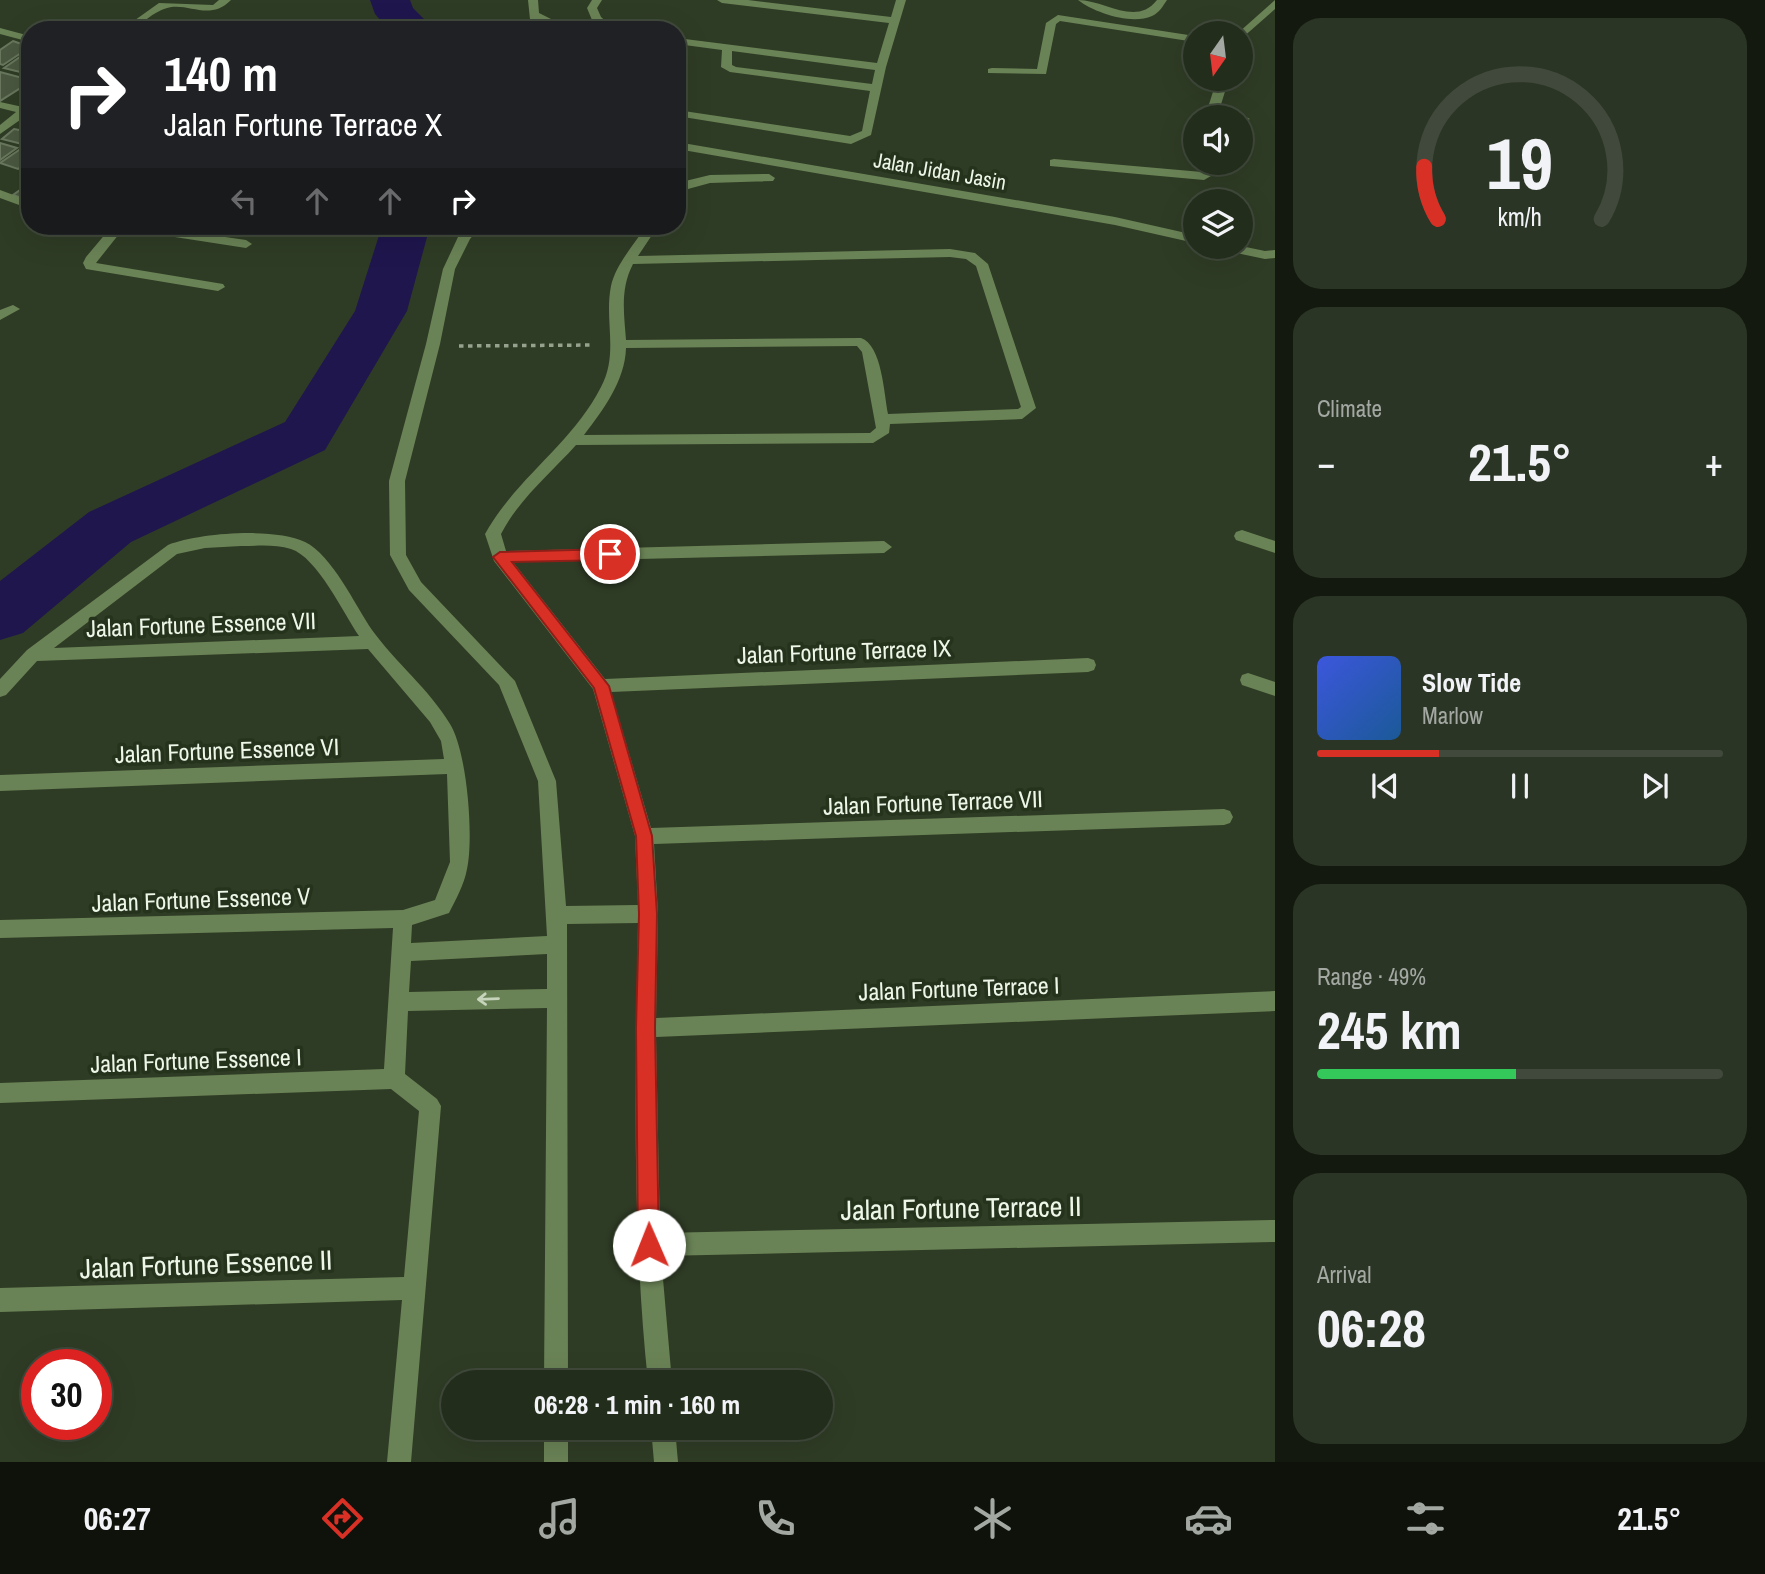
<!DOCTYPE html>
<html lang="en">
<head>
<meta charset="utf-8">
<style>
  body { margin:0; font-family:"Archivo Narrow",sans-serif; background:#2b3525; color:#f1f3f6; height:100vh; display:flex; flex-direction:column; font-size:26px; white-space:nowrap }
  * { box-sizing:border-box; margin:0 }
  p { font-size:23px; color:#a3a8a3 }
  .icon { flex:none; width:38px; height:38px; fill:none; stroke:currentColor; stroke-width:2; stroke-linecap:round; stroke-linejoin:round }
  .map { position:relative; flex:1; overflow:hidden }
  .drawer { display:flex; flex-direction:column; gap:18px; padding:18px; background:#13190f; width:490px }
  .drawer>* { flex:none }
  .top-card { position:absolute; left:21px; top:21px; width:665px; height:214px; border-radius:28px; box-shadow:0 7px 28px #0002,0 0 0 2px #40493b; background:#202124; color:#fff; overflow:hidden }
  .needle { width:46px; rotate:194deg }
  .buttons { position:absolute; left:1183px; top:21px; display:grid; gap:14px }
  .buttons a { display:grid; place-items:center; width:70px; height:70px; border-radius:50%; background:#232d1c; box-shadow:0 7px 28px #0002,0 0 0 2px #40493b; font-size:35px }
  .speed { position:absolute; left:21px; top:1349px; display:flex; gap:14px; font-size:35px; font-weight:700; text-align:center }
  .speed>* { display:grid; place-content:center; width:91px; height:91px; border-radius:50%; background:#232d1c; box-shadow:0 7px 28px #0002,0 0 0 2px #40493b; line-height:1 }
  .speed .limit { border:10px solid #d22; background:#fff; color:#111 }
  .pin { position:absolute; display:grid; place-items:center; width:60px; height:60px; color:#fff; margin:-30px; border:4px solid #fff; border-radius:50%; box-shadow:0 2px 7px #0007 }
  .me { position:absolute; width:77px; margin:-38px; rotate:359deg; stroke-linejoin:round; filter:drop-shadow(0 0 5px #0008) }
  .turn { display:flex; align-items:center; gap:24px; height:147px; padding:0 28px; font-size:32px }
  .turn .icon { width:91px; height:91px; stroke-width:2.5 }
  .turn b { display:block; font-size:49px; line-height:60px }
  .lanes { display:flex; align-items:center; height:66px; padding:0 28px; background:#0003; justify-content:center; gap:35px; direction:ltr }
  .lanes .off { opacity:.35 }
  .big { font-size:52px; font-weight:800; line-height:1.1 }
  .drawer .tile { flex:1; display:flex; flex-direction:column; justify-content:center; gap:10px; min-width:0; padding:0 24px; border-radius:28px; background:#2b3525 }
  .drawer .dial { align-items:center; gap:0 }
  .dial svg { height:182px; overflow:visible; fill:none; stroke:#40493b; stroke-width:7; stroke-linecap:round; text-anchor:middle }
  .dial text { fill:#f1f3f6; stroke:none }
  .song { display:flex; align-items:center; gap:21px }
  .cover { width:84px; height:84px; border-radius:10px; background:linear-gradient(135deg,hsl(230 70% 55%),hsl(210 70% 35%)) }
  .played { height:7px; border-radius:4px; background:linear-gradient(90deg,#d93025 30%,#40493b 30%) }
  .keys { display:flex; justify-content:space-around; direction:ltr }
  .heat { display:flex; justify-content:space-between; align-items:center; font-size:38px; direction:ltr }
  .charge { height:10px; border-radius:5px; background:linear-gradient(90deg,#34c759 49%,#40493b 0) }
  .trip { position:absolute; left:441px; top:1370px; width:392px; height:70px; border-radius:35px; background:#232d1c; box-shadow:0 7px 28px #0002,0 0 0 2px #40493b; font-weight:800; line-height:70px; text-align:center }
  .menu { display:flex; height:112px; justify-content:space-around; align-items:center; background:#0e120b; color:#a3a8a3 }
  .menu .icon { width:49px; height:49px }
  .menu .current { color:#d93025 }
  .menu b { font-size:32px; color:#f1f3f6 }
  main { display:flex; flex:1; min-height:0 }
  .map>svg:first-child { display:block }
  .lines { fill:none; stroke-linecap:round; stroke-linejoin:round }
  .river { fill:#1f164e; fill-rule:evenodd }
  .building { fill:#4b5840; stroke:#69775e; stroke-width:2 }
  .path { stroke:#96a18e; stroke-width:3.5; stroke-dasharray:4.5 4.5; stroke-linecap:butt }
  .minor { fill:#6a8356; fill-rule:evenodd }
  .oneway { stroke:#c6d4bc }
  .route { fill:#d93025; stroke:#8d1f18; stroke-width:2 }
  .labels { text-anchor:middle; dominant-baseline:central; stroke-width:7; stroke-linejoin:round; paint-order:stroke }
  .far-street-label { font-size:21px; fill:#edf6e7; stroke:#25321c }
  .street-label { font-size:24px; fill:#edf6e7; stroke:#25321c }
  .near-street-label { font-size:28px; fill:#edf6e7; stroke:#25321c }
</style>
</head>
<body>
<main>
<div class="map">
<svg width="1275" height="1462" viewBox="0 0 1275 1462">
  <rect width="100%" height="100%" fill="#2f3c25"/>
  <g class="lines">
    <path class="river" d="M370,0H410L413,8L435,30H389L375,14Z
      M382,226H430L407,311L325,450L131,542L23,633L0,640V581L89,512L285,422L355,311Z"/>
  </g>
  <path class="building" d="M13,41L30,47L3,65L0,64V50Z
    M30,50V68L24,73L4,68Z
    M0,72L30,80V82L0,101Z
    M14,129L30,132V146L2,139Z
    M0,143L17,148L0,160Z
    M19,150L30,154V160L18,169L0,163Z
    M30,183V201L13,195Z"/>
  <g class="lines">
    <path class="path" d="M459,346L593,345"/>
    <path class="minor" d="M219,0H231C208,23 187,0 164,9C147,15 140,30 121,30L159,3L213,5Z
      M528,0H538L539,13L555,21L561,30H550L540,21L544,30L531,29Z
      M592,0H602L597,8L601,17L615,30H603L592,20L587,8Z
      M717,0H748L891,17L896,0H906L886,67L871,135L851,144L677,116V110L850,136L862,131L870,91L730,72L721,67L722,50L677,44V38L877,63L889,23L722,3ZM732,51L875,70L872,84L736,67L732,65Z
      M1078,0C1105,0 1136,27 1157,0H1167C1163,6 1159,13 1152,16C1131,25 1095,13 1078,0Z
      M1275,0V9L1241,39V33H1238Z
      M1058,15L1195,36V42L1060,21L1056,24L1046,74L988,73V69L992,68L1037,69L1046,23Z
      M0,28L30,36V42L0,34Z
      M1217,79H1229L1217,117H1205Z
      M0,102L23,107L30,104V113L0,134V125L16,112L0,108Z
      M1244,116L1250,119L1241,123V117H1238Z
      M677,142L1115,217L1195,235V243L1115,225L677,149Z
      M1054,159L1202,172L1206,170L1205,163H1217L1218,172L1204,180L1050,166V160Z
      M769,174L775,178L773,181L710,183L677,192V183L710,175Z
      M0,190L30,201V209L0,198Z
      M112,226H149L246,240L252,244L246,248L123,229L96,263L223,284L225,287L218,291L86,269L83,263L86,257Z
      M468,226H481L470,239L455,269L440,344L405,481L406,555L421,582L515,681L556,781L566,906L638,905L635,836L593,689L494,561L485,534C516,478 572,444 601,387C619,353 604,321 611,286C616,264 634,245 646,226H658L638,256L950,249L975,253L988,264L1036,408L1022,419L890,424L889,433L873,443L576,445C550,474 519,499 501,534L506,551L884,541L892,547L884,553L513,562L605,679L1088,658L1094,660L1096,665L1094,670L1088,672L611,692L651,828L1224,809L1230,811L1233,817L1230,823L1224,825L654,844L658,914L656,1018L1275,991V1011L656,1037L660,1233L1275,1220V1242L661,1256L672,1382H648C632,1230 635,1076 638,923L567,924L568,1382H544L547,1008L408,1011L405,1074L437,1099L441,1106L411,1462H387L402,1300L0,1312V1288L404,1277L419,1111L391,1089L0,1103V1083L384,1069L393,928L0,938V920L403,910L435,900L450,862L447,774L0,791V775L444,759L441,741L430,722L368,649L37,661L6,695L0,697V679L27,650L168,545C199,533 274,527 305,542C332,555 355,605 372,630C396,663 429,689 450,724C467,751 474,837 467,869C464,885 456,899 449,913L412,925L411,943L547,936L538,781L499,685L409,590L390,555L389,481L426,344L443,269L458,237ZM950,257L966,259L976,266L1021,407L1018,409L888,414C884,394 882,345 861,338L626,340C624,313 620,289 633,264ZM857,346L862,352L876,428L870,433L584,435C603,410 625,381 626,348ZM241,546C257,546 275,544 291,549C317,557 344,614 359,636L54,648L177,554L205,548ZM547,954V989L409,992L411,961Z
      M1241,246L1265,251L1275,250V258L1265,259L1222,250L1221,247Z
      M13,305L20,309L0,320V310Z
      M1242,530L1275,541V553L1236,540L1234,536L1236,532Z
      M1248,673L1275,682V696L1242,685L1240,680L1242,675Z
      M544,1428H568V1462H544Z
      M651,1428H675L678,1462H654Z"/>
  </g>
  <defs><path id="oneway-shaft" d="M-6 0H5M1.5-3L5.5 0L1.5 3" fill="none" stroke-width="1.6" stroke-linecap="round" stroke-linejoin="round" transform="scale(1.75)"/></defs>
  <use class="oneway" href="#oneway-shaft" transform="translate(488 999) rotate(178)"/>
  <path class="route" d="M610,549L617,554L610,560L512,562L609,686L652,836L657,914L655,1028L659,1245L656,1252L649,1255L641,1252L638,1245L636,1028L639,914L636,836L594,688L493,557L500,552Z"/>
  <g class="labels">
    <g class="far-street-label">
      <text transform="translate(940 171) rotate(10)">Jalan Jidan Jasin</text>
    </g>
    <g class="street-label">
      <text transform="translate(201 624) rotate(-2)">Jalan Fortune Essence VII</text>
      <text transform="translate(844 651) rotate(-2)">Jalan Fortune Terrace IX</text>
      <text transform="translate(227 750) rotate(-2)">Jalan Fortune Essence VI</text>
      <text transform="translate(933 802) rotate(-2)">Jalan Fortune Terrace VII</text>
      <text transform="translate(201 899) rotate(-2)">Jalan Fortune Essence V</text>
      <text transform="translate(959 988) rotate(-2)">Jalan Fortune Terrace I</text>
      <text transform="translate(196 1060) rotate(-2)">Jalan Fortune Essence I</text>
    </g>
    <g class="near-street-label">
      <text transform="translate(961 1208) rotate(-1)">Jalan Fortune Terrace II</text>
      <text transform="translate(206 1264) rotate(-2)">Jalan Fortune Essence II</text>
    </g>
  </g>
</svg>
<div class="buttons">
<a><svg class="needle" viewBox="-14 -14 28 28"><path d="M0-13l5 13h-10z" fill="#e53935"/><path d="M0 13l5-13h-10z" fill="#a3a8a3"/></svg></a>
<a><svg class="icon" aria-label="sound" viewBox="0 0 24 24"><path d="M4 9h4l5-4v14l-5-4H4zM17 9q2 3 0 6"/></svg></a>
<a><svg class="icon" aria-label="layers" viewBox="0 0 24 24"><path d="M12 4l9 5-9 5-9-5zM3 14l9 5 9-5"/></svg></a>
</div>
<div class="speed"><div class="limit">30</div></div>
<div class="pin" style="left:610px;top:554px;background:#d93025"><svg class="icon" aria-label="arrive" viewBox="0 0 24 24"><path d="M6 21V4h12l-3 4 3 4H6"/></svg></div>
<svg class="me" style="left:649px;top:1245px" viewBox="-20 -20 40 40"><circle r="19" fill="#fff"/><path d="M0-13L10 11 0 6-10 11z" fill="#d93025"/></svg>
<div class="trip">06:28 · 1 min · 160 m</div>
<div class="top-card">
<div class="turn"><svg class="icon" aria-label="right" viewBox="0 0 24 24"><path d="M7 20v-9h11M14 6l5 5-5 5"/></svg><div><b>140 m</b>Jalan Fortune Terrace X</div></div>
<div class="lanes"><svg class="icon off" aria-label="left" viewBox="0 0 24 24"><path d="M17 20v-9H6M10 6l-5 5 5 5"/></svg><svg class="icon off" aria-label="ahead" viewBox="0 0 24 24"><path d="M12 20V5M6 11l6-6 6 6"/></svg><svg class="icon off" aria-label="ahead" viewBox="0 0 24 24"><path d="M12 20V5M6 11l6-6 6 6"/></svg><svg class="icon" aria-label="right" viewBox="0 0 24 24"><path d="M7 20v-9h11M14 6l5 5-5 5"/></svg></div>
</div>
</div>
<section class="drawer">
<div class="tile dial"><svg viewBox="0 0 100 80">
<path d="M14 69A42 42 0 1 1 86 69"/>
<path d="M14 69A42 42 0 0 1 8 46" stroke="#d93025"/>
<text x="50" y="56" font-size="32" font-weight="700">19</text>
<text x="50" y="72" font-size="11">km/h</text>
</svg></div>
<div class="tile"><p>Climate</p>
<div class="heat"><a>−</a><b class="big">21.5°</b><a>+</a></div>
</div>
<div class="tile">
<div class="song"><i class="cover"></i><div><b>Slow Tide</b><p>Marlow</p></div></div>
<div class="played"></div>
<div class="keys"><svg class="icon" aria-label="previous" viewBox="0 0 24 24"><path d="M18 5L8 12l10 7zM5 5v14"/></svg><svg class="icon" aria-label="pause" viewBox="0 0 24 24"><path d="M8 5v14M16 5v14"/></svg><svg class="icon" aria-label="next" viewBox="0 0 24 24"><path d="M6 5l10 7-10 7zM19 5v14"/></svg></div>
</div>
<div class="tile"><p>Range · 49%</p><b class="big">245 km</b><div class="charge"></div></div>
<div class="tile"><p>Arrival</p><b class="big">06:28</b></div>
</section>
</main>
<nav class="menu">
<b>06:27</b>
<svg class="icon current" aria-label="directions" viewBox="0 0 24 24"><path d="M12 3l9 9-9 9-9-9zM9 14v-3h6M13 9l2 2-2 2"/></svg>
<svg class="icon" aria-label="music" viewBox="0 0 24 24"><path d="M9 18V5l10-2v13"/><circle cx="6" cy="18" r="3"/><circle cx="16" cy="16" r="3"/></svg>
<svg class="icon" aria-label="phone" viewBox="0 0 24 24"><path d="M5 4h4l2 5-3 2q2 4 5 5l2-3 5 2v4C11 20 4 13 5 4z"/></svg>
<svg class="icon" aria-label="climate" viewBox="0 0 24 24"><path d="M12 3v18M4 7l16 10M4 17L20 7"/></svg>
<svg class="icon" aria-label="car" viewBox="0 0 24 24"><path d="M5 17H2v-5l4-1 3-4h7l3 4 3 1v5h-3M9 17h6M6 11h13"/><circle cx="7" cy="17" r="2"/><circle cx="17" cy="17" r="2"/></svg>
<svg class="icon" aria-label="filters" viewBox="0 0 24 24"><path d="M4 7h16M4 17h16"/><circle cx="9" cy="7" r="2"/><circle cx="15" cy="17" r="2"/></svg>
<b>21.5°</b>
</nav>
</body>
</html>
